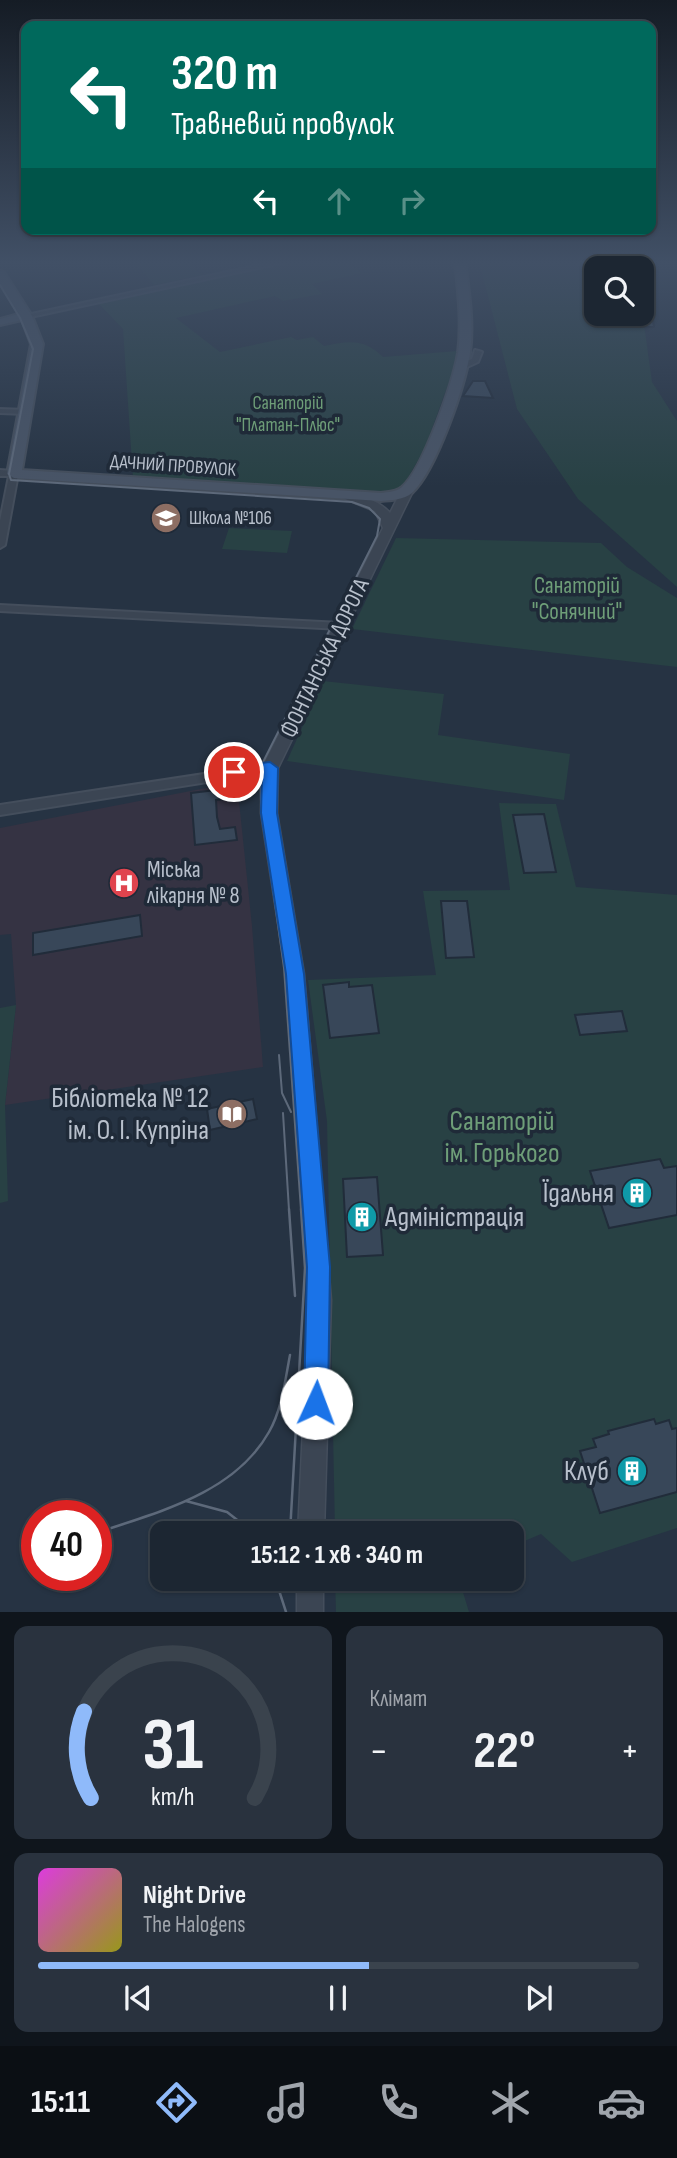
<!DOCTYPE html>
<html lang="uk">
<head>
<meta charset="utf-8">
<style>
  body { margin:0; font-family:"Sofia Sans Condensed",sans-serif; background:#29323e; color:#f1f3f6; height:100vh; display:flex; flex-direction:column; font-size:26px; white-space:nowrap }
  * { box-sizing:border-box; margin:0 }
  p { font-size:23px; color:#a0a5ac }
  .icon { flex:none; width:38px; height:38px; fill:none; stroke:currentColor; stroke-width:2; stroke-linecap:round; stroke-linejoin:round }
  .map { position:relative; height:1612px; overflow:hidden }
  .details { display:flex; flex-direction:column; gap:14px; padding:14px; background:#0f151c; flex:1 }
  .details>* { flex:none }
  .top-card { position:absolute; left:21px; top:21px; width:635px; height:214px; border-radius:14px; box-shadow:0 2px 5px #0004,0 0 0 2px #3a434d; background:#00695c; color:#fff; overflow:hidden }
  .fabs { position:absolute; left:584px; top:256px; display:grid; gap:14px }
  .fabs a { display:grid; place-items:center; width:70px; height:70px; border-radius:14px; background:#1c2632; box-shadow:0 2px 5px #0004,0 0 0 2px #3a434d; font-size:35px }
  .speed { position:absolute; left:21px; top:1500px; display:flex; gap:14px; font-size:35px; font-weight:700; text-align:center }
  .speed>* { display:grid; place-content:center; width:91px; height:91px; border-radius:50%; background:#1c2632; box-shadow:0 2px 5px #0004,0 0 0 2px #3a434d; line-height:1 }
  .speed .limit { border:10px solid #d22; background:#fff; color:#111 }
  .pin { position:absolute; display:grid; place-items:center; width:60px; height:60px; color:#fff; margin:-30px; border:4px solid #fff; border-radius:50%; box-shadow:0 2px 7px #0007 }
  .me { position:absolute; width:77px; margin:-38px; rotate:2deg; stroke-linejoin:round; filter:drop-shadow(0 0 5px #0008) }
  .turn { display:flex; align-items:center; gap:24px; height:147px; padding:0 35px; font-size:32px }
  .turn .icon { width:91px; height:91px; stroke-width:2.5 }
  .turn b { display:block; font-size:49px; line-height:60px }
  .lanes { display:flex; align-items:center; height:66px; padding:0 35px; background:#0003; justify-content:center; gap:35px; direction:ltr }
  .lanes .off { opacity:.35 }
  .big { font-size:52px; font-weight:700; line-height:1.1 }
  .details .card { flex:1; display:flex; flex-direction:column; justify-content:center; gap:10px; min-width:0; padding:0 24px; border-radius:14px; background:#29323e }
  .details .dial { align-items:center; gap:0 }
  .dial svg { height:182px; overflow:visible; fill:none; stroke:#3a434d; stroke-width:7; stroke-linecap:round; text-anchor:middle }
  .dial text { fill:#f1f3f6; stroke:none }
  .song { display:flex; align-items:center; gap:21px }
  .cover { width:84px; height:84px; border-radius:10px; background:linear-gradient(135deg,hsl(300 70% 55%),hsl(60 70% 35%)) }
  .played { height:7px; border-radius:4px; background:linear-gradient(90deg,#8fbafa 55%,#3a434d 55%) }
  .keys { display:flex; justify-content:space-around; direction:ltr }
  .heat { display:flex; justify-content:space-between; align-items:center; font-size:38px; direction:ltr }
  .details .tiles { flex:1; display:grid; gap:14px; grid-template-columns:1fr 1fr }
  .card:last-child { grid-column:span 2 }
  .trip { position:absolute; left:150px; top:1521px; width:374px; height:70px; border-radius:14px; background:#1c2632; box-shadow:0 2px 5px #0004,0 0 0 2px #3a434d; font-weight:700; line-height:70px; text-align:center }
  .dock { display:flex; height:112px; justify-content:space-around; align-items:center; background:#0b0f14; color:#a0a5ac }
  .dock .icon { width:49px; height:49px }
  .dock .selected { color:#8fbafa }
  .dock b { font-size:32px; color:#f1f3f6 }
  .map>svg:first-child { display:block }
  .medical { fill:#353343 }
  .green { fill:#284144 }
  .building { fill:#384759; stroke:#212c3a; stroke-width:2 }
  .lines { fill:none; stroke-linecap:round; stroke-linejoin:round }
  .minor-casing { stroke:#444e5c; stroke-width:4 }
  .tertiary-casing { stroke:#444e5c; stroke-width:3 }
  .secondary-casing { stroke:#444e5c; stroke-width:4 }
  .minor { fill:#3b4553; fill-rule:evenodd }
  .tertiary { fill:#3b4553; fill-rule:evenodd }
  .secondary { fill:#485466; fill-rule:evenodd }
  .tram-far1 { stroke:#5d697a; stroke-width:2 }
  .tram { stroke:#5d697a; stroke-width:2.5 }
  .route { fill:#1a73e8; stroke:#114b97; stroke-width:2 }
  .labels { text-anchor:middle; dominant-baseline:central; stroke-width:7; stroke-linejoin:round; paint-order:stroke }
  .far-park-label { font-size:19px; fill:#6e9e78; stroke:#1f2a38 }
  .far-street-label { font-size:19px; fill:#b8c0cc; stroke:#1f2a38 }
  .far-poi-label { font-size:19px; fill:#b8c0cc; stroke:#1f2a38; text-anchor:start }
  .park-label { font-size:23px; fill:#6e9e78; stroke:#1f2a38 }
  .street-label { font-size:23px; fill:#b8c0cc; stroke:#1f2a38 }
  .poi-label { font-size:23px; fill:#b8c0cc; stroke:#1f2a38; text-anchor:start }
  .near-poi-label { font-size:28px; fill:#b8c0cc; stroke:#1f2a38; text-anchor:end }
  .near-park-label { font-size:28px; fill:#6e9e78; stroke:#1f2a38 }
</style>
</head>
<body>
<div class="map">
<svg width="677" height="1612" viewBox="0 0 677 1612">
  <rect width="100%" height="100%" fill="#263343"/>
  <path class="medical" d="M237,782L252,926L263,1067L5,1105L16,1005L11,934L0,935V828Z"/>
  <path class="green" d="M154,261H188L202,275L154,285L136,264Z
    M296,261H352L349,264L362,273L312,284L322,294L283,301L275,296L176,318L220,352L291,337L297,340L313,337L324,346C349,341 364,338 383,357L457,351L458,357L425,448L400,492L387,494L133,478L123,329L98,303Z
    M479,261H637V268H597V313H642V310L652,382L677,421V587L578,499L517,409Z
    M229,528L292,531L287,553L222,549Z
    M396,538L601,543L627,567L677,598V667L352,629Z
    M323,681L444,694L438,735L570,754L564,800L287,761Z
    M499,803L556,804L576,887L677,895V1528L572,1562L541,1534L513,1546V1533H335L327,1121L308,980L436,975L423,891L510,890Z
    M16,1005L5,1105L8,1201L0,1203V1008Z
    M335,1579H459L469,1612H336Z"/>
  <path class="building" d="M648,286L654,327H644L642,287Z
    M473,381H485L493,398L463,396Z
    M233,788L234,798L216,800L217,817L220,829L235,827L237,840L195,845L191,793Z
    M544,814L556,872L524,873L513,815Z
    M441,901H467L474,957L446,958Z
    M140,915L142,936L33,955V933Z
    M349,982V987L372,985L379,1033L330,1038L323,985Z
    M622,1011L627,1031L580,1035L575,1015Z
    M253,1099L257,1119L210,1130L207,1109Z
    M660,1159L664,1168L677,1166V1215L609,1228L590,1171Z
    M377,1177L383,1255L347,1257L343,1179Z
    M654,1419L656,1424L669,1420L672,1429L677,1428V1492L600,1513L580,1451L596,1447L593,1439L609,1434L608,1431Z"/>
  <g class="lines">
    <g class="minor-casing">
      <path id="minor" d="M278,261H291L26,318L22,316Z
        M475,350L482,352L478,362L465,368H459V364L472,359Z
        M0,409L26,410L30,412L26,414L0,413Z
        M0,470L14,471L18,474L5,545L0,548V521L9,476H0Z
        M0,605L341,623L346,626L341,629L0,611Z
        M270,764L276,768L270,772L0,815V805Z"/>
    </g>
    <g class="tertiary-casing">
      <path id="tertiary" d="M408,486L414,489L278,768L277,813L304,974L331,1300L324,1533H298L309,1300L286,974L261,813L262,768L383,528L375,511L338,496L344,492C361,497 378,499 390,513L402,489Z
        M297,1578H323V1612H297Z"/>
    </g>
    <g class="secondary-casing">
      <path id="secondary" d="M455,261H465C469,291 474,323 470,353C465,386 436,471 412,493C404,500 391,500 381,501L14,478L7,474L31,344L22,320L0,325V319L19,314L0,283V271L4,272L32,316L43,344L22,470L381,493C388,492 396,492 402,487C423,469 453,382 458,353C462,323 458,291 455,261Z"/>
    </g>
    <use href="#minor" class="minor"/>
    <use href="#tertiary" class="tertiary"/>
    <use href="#secondary" class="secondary"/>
    <path class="tram-far1" d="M0,285L20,318L33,349L9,474L11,480L352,502L369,508L380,519L377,536L260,768L261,802L284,968L301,1210
      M279,1055L282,1093L291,1112
      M283,1113L289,1210"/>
    <path class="tram" d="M289,1209L295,1296
      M186,1501L227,1512L254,1533
      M96,1533C158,1512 234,1494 269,1432C282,1409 285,1381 290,1355
      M290,1533L305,1268L301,1209
      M275,1578L286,1612"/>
  </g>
  <linearGradient id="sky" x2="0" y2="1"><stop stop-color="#151c25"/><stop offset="0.54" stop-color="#415066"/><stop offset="1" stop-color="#415066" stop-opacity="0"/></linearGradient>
  <rect width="677" height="487" fill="url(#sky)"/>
  <path class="route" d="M270,762L278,768L277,813L304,974L330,1267L328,1403L324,1412L316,1415L307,1412L304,1403L307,1267L286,974L261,813L262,775L234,778L226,772L234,766Z"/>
  <defs>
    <g id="school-disc" transform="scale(1.575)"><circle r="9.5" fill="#8d6e63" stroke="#1f2a38"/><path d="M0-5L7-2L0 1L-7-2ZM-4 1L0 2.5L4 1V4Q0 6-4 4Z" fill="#fff"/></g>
    <g id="hospital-disc" transform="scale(1.575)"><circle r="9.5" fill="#e0444e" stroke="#1f2a38"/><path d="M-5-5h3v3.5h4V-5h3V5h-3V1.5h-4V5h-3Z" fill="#fff"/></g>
    <g id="library-disc" transform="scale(1.575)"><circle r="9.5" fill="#8d6e63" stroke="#1f2a38"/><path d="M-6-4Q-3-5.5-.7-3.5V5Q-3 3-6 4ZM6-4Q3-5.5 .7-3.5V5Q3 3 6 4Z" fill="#fff"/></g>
    <g id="building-disc" transform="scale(1.575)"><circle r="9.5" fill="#0f9aa8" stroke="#1f2a38"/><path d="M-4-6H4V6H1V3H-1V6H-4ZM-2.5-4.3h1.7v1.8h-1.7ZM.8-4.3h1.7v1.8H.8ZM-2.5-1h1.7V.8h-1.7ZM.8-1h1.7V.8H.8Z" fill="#fff"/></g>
  </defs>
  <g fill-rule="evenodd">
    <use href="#school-disc" x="166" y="518"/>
    <use href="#hospital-disc" x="124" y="883"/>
    <use href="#library-disc" x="232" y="1114"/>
    <use href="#building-disc" x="637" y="1193"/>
    <use href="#building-disc" x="362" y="1217"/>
    <use href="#building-disc" x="632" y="1471"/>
  </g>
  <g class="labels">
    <g class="far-park-label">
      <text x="288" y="403">Санаторій<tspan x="288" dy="22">"Платан-Плюс"</tspan></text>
    </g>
    <g class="far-street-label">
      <text transform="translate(173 466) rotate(4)">ДАЧНИЙ ПРОВУЛОК</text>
    </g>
    <g class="far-poi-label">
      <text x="189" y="518">Школа №106</text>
    </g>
    <g class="park-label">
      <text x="577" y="586">Санаторій<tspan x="577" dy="26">"Сонячний"</tspan></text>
    </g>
    <g class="street-label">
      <text transform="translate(325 658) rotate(-64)">ФОНТАНСЬКА ДОРОГА</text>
    </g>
    <g class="poi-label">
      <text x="147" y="870">Міська<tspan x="147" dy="26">лікарня № 8</tspan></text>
    </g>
    <g class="near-poi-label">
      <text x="209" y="1098">Бібліотека № 12<tspan x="209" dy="32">ім. О. І. Купріна</tspan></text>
      <text x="614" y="1193">Їдальня</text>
      <text x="385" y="1217" text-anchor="start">Адміністрація</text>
      <text x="609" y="1471">Клуб</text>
    </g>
    <g class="near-park-label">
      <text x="502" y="1121">Cанаторій<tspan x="502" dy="32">ім. Горького</tspan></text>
    </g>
  </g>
</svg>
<div class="fabs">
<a><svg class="icon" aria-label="search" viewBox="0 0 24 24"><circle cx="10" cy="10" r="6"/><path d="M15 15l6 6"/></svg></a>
</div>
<div class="speed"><div class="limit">40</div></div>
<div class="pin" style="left:234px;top:772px;background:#d93025"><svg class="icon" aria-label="arrive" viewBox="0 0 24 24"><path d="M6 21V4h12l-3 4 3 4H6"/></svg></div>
<svg class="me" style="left:316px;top:1403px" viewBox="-20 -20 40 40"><circle r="19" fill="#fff"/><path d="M0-13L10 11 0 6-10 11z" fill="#1a73e8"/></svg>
<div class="trip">15:12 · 1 хв · 340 m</div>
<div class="top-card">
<div class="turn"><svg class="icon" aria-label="left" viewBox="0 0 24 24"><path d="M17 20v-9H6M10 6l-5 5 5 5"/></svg><div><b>320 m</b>Травневий провулок</div></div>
<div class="lanes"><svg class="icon" aria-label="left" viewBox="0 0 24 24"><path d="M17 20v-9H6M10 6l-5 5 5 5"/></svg><svg class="icon off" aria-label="ahead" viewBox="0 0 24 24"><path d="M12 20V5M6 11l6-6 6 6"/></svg><svg class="icon off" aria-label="right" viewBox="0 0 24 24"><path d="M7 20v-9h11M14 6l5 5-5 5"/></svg></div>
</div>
</div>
<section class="details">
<div class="tiles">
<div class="card dial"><svg viewBox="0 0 100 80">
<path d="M14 69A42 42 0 1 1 86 69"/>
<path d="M14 69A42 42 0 0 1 11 31" stroke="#8fbafa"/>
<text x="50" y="56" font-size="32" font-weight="700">31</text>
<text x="50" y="72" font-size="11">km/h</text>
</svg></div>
<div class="card"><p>Клімат</p>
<div class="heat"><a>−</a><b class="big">22°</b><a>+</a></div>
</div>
<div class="card">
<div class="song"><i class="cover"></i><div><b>Night Drive</b><p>The Halogens</p></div></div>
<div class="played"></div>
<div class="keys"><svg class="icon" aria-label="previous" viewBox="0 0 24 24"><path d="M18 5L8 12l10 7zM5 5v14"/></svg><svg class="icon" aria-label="pause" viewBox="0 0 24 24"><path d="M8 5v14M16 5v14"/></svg><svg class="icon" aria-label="next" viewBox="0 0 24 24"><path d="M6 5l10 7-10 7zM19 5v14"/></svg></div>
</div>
</div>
</section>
<nav class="dock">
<b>15:11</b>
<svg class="icon selected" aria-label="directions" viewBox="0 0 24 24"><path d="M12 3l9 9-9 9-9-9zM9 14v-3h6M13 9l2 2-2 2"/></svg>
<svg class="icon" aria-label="music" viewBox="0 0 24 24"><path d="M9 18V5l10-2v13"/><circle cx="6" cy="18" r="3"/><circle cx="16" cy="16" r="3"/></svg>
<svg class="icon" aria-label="phone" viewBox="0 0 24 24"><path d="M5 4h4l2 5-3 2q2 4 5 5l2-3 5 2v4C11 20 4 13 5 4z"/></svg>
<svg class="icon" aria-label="climate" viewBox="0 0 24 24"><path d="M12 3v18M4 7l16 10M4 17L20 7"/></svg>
<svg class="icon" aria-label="car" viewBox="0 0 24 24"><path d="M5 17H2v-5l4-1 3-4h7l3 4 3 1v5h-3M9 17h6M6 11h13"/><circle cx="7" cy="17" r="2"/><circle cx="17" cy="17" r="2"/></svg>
</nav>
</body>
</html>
